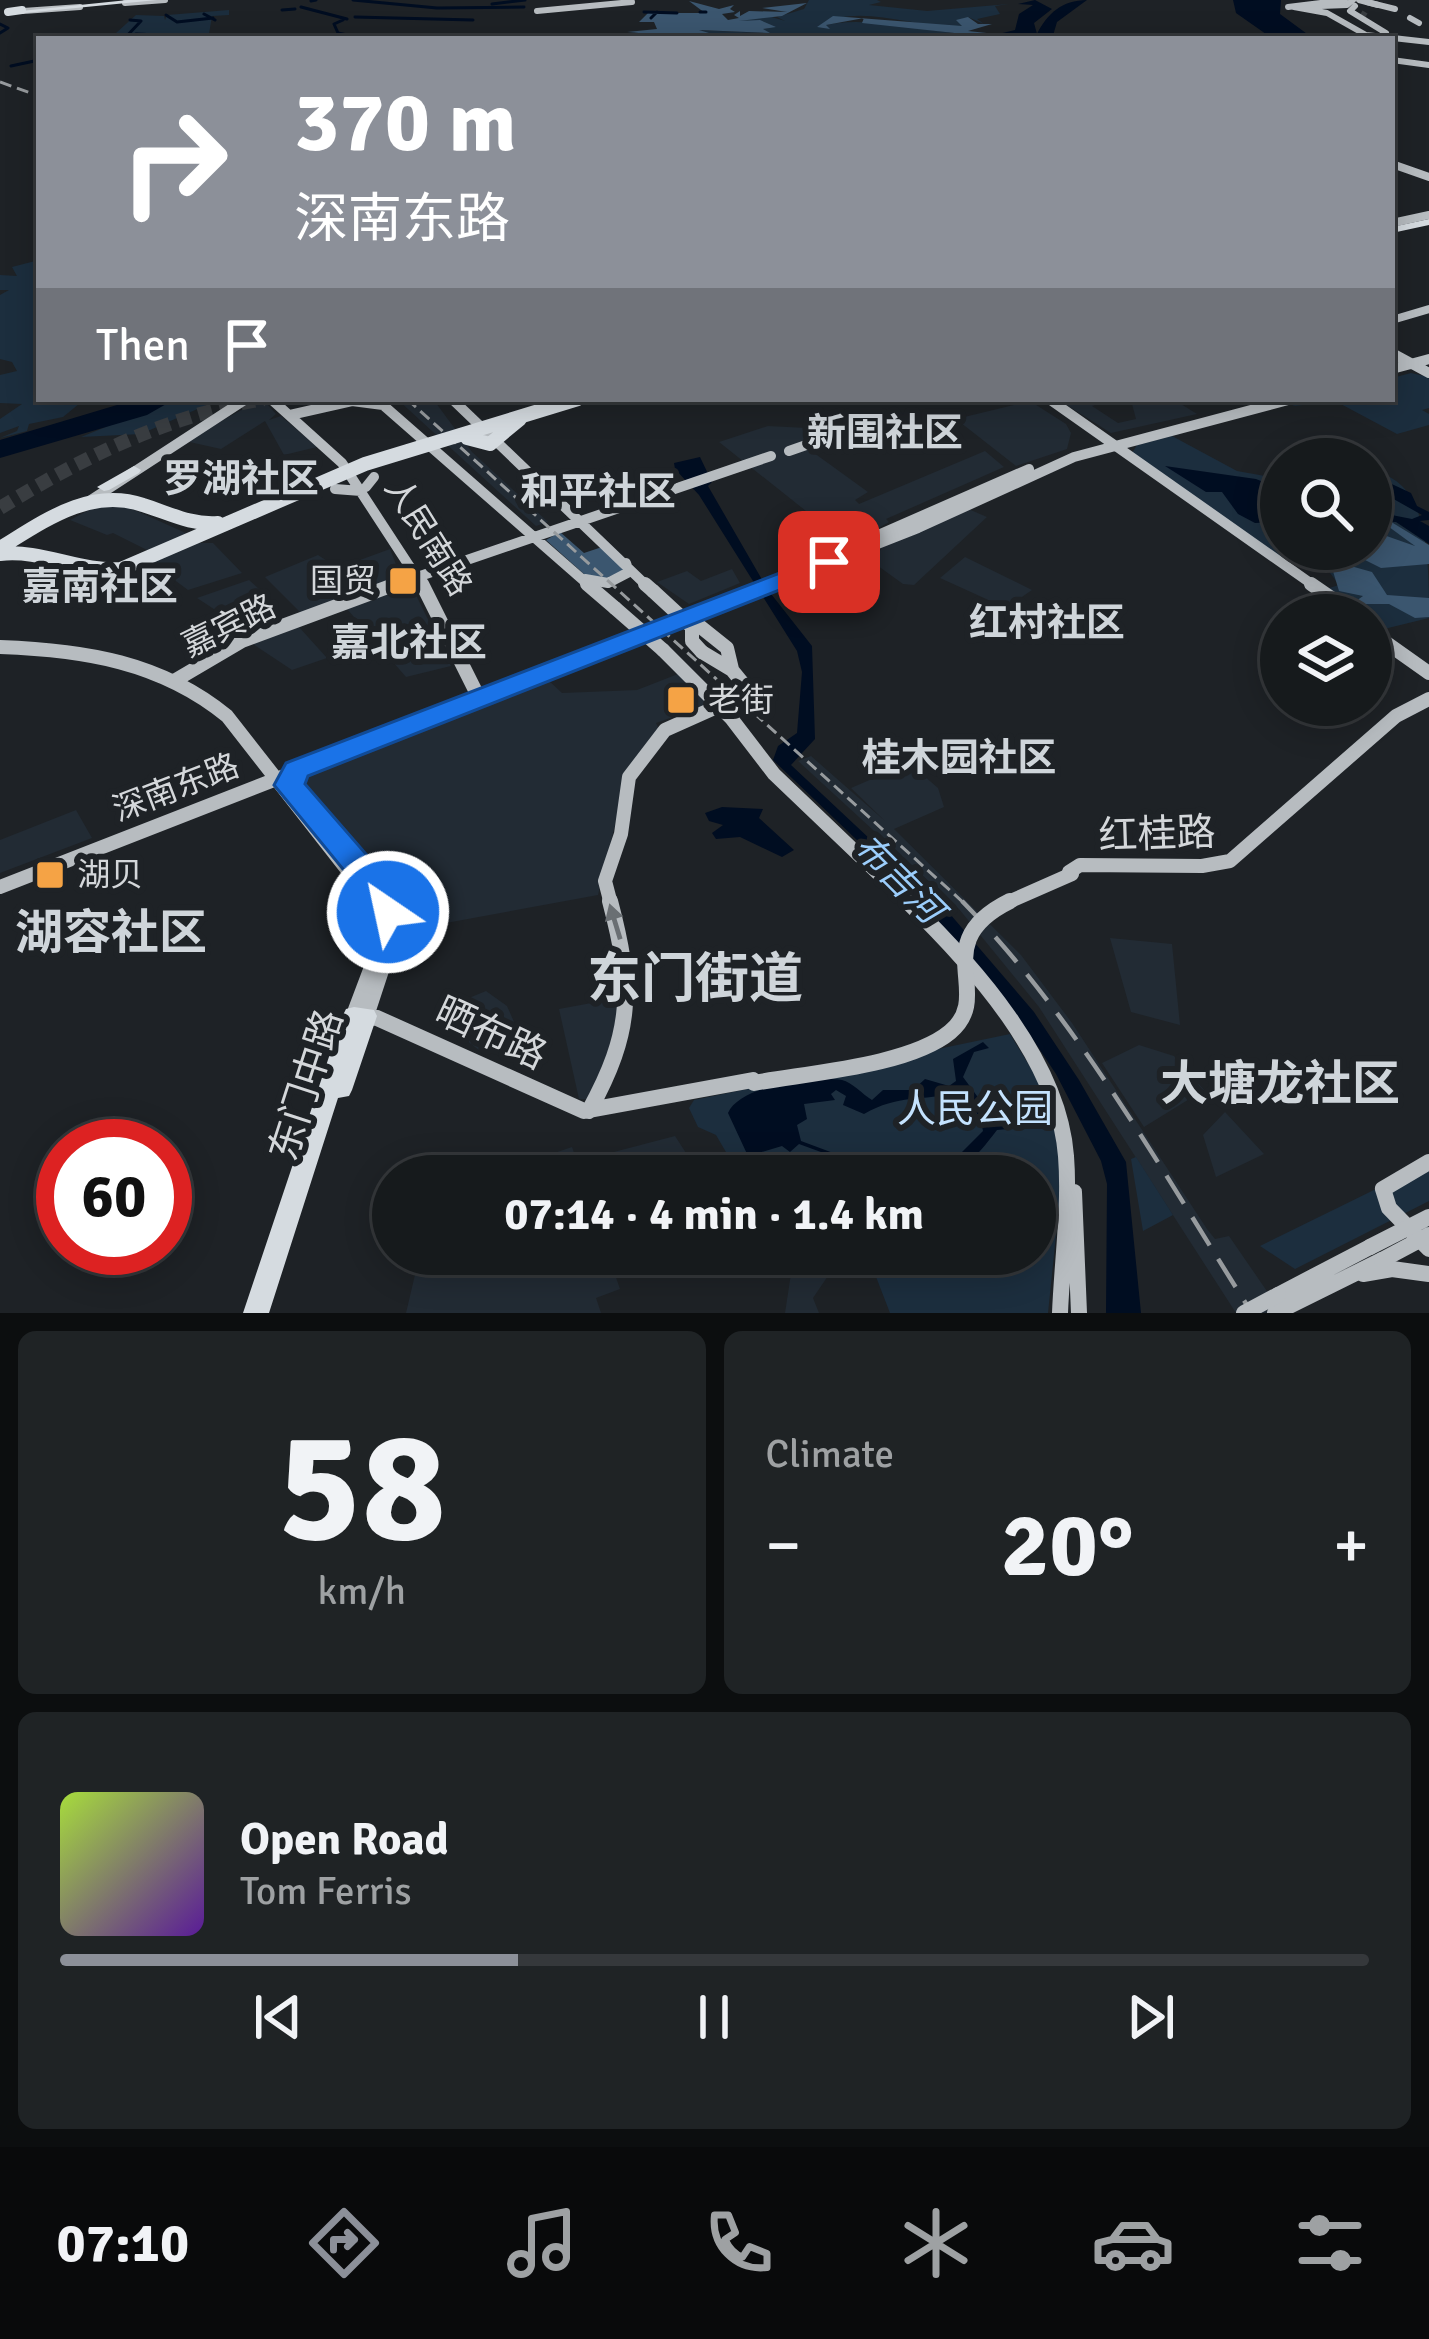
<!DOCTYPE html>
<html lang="en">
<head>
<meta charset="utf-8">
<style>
  body { margin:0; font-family:Signika,"Noto Sans SC",sans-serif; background:#1f2325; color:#f1f3f6; height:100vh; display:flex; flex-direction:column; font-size:45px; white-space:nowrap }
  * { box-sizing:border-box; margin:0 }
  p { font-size:39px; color:#9ea1a3 }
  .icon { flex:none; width:66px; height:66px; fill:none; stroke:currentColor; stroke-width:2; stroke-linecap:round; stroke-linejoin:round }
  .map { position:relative; height:1313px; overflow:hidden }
  .details { display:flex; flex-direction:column; gap:18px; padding:18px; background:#0c0e0f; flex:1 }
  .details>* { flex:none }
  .top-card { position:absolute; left:36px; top:36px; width:1359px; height:366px; border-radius:0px; box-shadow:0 6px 30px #0003,0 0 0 3px #35383b; background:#8c9099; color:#fff; overflow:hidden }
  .buttons { position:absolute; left:1260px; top:438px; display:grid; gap:24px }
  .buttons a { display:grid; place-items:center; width:132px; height:132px; border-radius:50%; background:#161a1c; box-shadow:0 6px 30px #0003,0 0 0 3px #35383b; font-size:60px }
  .speed { position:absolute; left:36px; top:1119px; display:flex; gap:24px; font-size:60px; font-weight:700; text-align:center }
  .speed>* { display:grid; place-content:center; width:156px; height:156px; border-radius:50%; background:#161a1c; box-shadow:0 6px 30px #0003,0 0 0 3px #35383b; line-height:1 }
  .speed .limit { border:18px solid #d22; background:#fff; color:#111 }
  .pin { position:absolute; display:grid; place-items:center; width:102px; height:102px; color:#fff; margin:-51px; border-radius:24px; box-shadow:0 6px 18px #0006 }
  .me { position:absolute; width:132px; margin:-66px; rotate:326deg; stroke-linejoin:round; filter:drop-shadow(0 0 9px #0008) }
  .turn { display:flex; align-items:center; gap:42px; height:252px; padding:0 60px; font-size:54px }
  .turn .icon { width:156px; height:156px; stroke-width:2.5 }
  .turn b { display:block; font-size:84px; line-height:102px }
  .then { display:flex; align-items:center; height:114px; padding:0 60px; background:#0003; gap:24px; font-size:45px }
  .big { font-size:90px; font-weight:800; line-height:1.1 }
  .details .tile { flex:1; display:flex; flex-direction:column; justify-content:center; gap:18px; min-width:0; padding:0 42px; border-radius:18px; background:#1f2325 }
  .details .dial { align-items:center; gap:0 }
  .dial b { font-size:156px; line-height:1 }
  .song { display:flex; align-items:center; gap:36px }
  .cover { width:144px; height:144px; border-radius:18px; background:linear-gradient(135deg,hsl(80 70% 55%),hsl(270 70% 35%)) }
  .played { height:12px; border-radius:6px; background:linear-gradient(90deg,#8c9099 35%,#35383b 35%) }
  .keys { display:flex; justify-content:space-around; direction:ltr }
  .heat { display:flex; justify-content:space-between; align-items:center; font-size:66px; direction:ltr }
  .details .tiles { flex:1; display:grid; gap:18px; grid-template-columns:1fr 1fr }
  .tile:last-child { grid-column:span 2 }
  .trip { position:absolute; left:372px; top:1155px; width:684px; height:120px; border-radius:60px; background:#161a1c; box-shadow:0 6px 30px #0003,0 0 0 3px #35383b; font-weight:800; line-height:120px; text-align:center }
  .tab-bar { display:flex; height:192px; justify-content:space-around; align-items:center; background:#090a0b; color:#9ea1a3 }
  .tab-bar .icon { width:84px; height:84px }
  .tab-bar .on { color:#8c9099 }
  .tab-bar b { font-size:54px; color:#f1f3f6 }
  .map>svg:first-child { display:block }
  .built { fill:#222b34 }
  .green { fill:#1c2e3e }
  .forest { fill:#3b566f }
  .water { fill:#000d21; fill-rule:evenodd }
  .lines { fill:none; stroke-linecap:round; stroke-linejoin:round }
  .stream { stroke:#000d21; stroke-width:3 }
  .major-tunnel { stroke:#393d41; stroke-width:6; stroke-dasharray:6 3; stroke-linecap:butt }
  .highway-tunnel { stroke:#393d41; stroke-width:14; stroke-dasharray:14 8; stroke-linecap:butt }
  .major-far4 { stroke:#b7bcc0; stroke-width:6 }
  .major-far3 { stroke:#b7bcc0; stroke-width:8 }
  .major-far2 { stroke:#b7bcc0; stroke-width:10 }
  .major-far1 { stroke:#b7bcc0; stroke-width:14 }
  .major { stroke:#b7bcc0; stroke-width:16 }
  .highway { fill:#d5dbe0; fill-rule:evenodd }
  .rail-far1 { stroke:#979b9e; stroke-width:3; stroke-dasharray:12 6; stroke-linecap:butt }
  .rail { stroke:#979b9e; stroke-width:4.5; stroke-dasharray:33 16; stroke-linecap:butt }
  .major-bridge-far2 { stroke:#b7bcc0; stroke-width:6 }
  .major-bridge-far1 { stroke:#b7bcc0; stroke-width:14 }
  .major-bridge { stroke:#b7bcc0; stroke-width:16 }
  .highway-bridge-far1 { stroke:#d5dbe0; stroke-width:8 }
  .highway-bridge { stroke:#d5dbe0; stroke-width:14 }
  .oneway { fill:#6a6f73 }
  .route { fill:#1a73e8; stroke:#114b97; stroke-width:3 }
  .poi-dot { fill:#f5a345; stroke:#1e2226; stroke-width:4.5 }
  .labels { text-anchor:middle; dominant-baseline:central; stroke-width:12; stroke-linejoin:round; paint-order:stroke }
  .street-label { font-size:33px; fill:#d4d7da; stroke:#1e2226 }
  .poi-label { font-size:33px; fill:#d4d7da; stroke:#1e2226; text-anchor:start }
  .water-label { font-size:36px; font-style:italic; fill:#9bcdfb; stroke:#1e2226 }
  .quarter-label { font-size:39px; font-weight:bold; fill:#cfd5da; stroke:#1e2226 }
  .near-street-label { font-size:39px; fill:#d4d7da; stroke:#1e2226 }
  .near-park-label { font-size:39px; fill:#c4e2fe; stroke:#1e2226 }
  .near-quarter-label { font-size:48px; font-weight:bold; fill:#cfd5da; stroke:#1e2226 }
  .near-district-label { font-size:54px; font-weight:bold; fill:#cfd5da; stroke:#1e2226 }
</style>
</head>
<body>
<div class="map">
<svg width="1429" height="1313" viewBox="0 0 1429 1313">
  <rect width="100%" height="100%" fill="#1e2226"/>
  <path class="built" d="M397,399H433L472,452L548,522L536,526Z
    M1057,399H1100L1104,402L1092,406L1118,423L1136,419L1131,400L1173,399L1197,414L1111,433Z
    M1030,401L1066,424L1071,433L1067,449L1016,466L956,419Z
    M256,402L267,404L276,414L269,420L281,416L317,447L284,455L265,421L221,449L185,441Z
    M768,426L807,428L803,445L868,492L855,500L859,504L985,451L1004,467L886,519L889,522L860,539L840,538L719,442Z
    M106,501L119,503L188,534L149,551L113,533L107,535L70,520Z
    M966,508L987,517L914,585L903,584L874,563L882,547Z
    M196,543H213L242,573L188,590L149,561Z
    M390,549L401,577L302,614L265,577L318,555L338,568Z
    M965,557L1032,590L1006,608L940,578Z
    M732,569L740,583L689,604L657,582L687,571L701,581Z
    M249,580L270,599L226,617L197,598Z
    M405,588L413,589L451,666L406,677L347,609Z
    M299,627L327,658L292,670L253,644Z
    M678,674L706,701L704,706L656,723L660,731L628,771L598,895L397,932L380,887L294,782L302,774L546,678L562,693L637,690Z
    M811,756L885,821L851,788L909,763L938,788L944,807L894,829L1021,955L1072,1023L1207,1229L1215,1239L1229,1236L1282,1313H1236L1039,1007L959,909L798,761Z
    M76,810L92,838L0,873V840Z
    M1110,938L1172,944L1180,1025L1131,1012Z
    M486,991L507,1006L519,1033L484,1054L443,1022L464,1000Z
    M624,997L594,1100L579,1099L559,1009Z
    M1139,1045L1174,1056L1204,1090L1144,1127L1102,1063Z
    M1225,1112L1264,1154L1216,1177L1203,1135Z
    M675,1136L701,1176H610L605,1163L610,1153Z
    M572,1147L582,1176H487Z
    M433,1254H608L620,1289L596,1298L601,1313H406L418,1262Z
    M794,1254H874L834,1267L813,1298L819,1313H785Z"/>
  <path class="green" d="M809,0H877L881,2L869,5L927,11L1009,4L995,6L1000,14L977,19L984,24L968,17L962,26C917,31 859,0 818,27C863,13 922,32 976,35L966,39H727L696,30L765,33L761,29L769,28L737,21L762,14L785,21L777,17L804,9Z
    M229,10V15L212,16L209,34L202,39H132L130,34L125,39L116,33L136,15L164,16L165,20L167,15Z
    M39,260V399H85L63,417L29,424L27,431L0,438L17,431L19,426L0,433V419L22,404L0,403V375L17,371L12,362L0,359V295L9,290H0V275L17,276L12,267Z
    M1411,373L1429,377V408L1422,410L1429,414V425L1397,434L1337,402L1292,406L1313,399H1392V378Z
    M175,399H220L141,434L81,437Z
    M1172,436L1237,471L1281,479V549H1371V472C1429,477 1429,559 1429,618L1384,629L1371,615L1326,589L1339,585L1325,566L1282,558L1132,453L1137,445Z
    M1010,1034L1055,1108L1063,1167L1048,1313H890L868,1256L1035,1254V1176H740L716,1135L698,1127L689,1108L694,1100Z
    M1136,1157L1173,1215L1143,1231L1131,1159Z
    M1429,1163V1201L1295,1269L1260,1246Z"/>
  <path class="forest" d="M689,1L719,9L734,5L730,9L735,12L722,14L728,20L739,18L734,15L740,11V16L749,11L787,12L762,8L807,3L782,16L739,21L760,20L776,27L763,29L770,33L699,30L729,39C689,39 666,35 627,32L657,29L654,22H639L648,13H705Z
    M833,16L962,26L956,20L968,17L978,24H992L968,31L996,34L966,39L973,35L862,23L864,18L826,25L830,29L817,27Z
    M1388,520L1429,545V564L1381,568L1355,555L1340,563L1372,572L1387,595L1429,598V617L1415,618L1389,604H1352L1363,596L1339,591L1332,568L1286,553L1371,549V539L1379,540L1377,528L1384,529L1378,533L1415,546L1385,524Z
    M560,532L584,553L602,547L626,570L594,583L546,540Z"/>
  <path class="water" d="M1035,0L1052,9L1034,23L1037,34C1047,14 1062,0 1087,0L1057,22L1052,39L1035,34L1034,39L1024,34V39L986,37L1015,30L1019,14L1033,5L1018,4Z
    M1233,0H1281L1280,14L1314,39H1273L1236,13Z
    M137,399H175L147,415L0,458V440Z
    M700,457L712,482L708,486L768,590L812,646L815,739L791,765L950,914L1034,1012L1079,1080L1126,1162L1141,1313H1106L1107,1184L1101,1161L1056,1074L1014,1011L925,905L773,760L778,746L797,733L802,672L797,651L699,495L675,469L674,463Z
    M1165,466L1256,479L1281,489V522L1255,523L1238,514L1222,492H1206Z
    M1381,479L1411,493L1417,506L1429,512V520L1420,521L1429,526V544L1396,522L1371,521V511L1412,519L1422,515L1390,497L1371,493V480Z
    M722,807L763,809L759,818L794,850L782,857L740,837L716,839L712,833L723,825L709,821L705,813Z
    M983,1042L989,1048L974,1052L963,1077L988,1111L997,1112L1005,1102L1016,1113L1006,1120L1008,1129L997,1130C975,1158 963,1176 925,1176L923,1166L894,1159L851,1163L799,1144L790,1152L782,1146L748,1156L728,1113C740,1085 813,1076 842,1080C852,1082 862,1094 872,1100L883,1090H913L925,1079L949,1086L956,1081L953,1059ZM836,1090L846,1096L843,1105L864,1114C899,1094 921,1101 959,1093L980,1117L983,1131L947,1167L897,1157L852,1160L801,1141L797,1125L807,1119L804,1104L835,1100L831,1094Z"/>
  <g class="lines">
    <path class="stream" d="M353,0L437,8L524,7
      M311,1L316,0
      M492,4L525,0
      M301,7L347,19
      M282,10L295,9
      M644,12L677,13
      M700,12H706
      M204,14L215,20
      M166,15L177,22L213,18
      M355,17L473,20
      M651,18L657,12
      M343,20L334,24L338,33L365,39
      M0,24L8,28L0,33
      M136,34L158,35L153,39
      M194,35H202
      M124,39L141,21L130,20
      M184,39L203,38
      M11,66L39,60"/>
    <path class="major-tunnel" d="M1361,13L1366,16"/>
    <path class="highway-tunnel" d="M0,508C83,457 167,416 264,399"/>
    <path class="major-far4" d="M1353,0L1347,5L1294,7L1327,13L1366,35L1429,42
      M1367,2L1395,9
      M125,3L165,0
      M1355,6L1350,11L1386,33
      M23,11L80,7
      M537,11L632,2
      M1410,18L1419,23
      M1392,60L1429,65"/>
    <path class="major-far3" d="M1392,164L1429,177
      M1392,223L1429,215
      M1392,320L1429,309"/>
    <path class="major-far2" d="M1392,353L1429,373
      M1392,369L1429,359
      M271,399L342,463L423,587
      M452,399L648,587
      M1049,399L1316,587
      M290,415L352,401L383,405L591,587
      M789,451L809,444L818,425
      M366,487L374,477
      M335,489L361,491
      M91,500L246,399
      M878,535L1029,469
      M835,538L868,539
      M585,579L608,583L629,572L626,563
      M388,587L771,456
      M768,587L918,528L1074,457L1292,399"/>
    <path class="major-far1" d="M422,584L477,694L484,697
      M587,584L615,608
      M645,584L653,591
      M1311,584L1356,615
      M698,616L697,624L727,648L732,669
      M1371,632L1429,673
      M0,647C84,650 161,662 227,716L374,904
      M663,650L731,718L774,774L910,904
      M174,681L242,641L396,584
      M286,782L385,904
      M1069,872L1080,865L1202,866L1230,861L1396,716L1429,699
      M0,887L776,584
      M611,904L605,881L621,834L629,777L665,730L750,692L732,670L702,652"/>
    <path class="major" d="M371,901L380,946L354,1015L377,1018L584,1111L753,1080
      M907,901C973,965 1059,1060 1066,1156C1070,1207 1062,1262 1060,1313
      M366,1016L391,940L382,901
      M589,1111C633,1031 633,988 610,901
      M1429,1162L1383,1189L1389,1208L1429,1249
      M1074,1192L1079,1313
      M1363,1274L1392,1269L1429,1274
      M1278,1295L1370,1247
      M1275,1313L1382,1260"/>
    <path class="highway" d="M128,0H157L25,13L21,11Z
      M1429,219V225L1392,233V227Z
      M134,466L141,470L139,473L109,490L104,491L97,487Z
      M354,1007L374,1010L377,1016L352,1090L349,1096L338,1098L269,1313H243L343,1015L346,1009Z"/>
    <path class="rail-far1" d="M0,82L39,96
      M407,399L965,904"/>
    <path class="rail" d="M962,901C1079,1021 1163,1173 1252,1313"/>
    <path class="major-bridge-far2" d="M1359,0L1378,5
      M1288,7L1345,0"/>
    <path class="major-bridge-far1" d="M653,591L692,627V641L702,652
      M615,608L663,650
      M1004,904L1072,874"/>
    <path class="major-bridge" d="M754,1083C807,1073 909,1066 950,1032C996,994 925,943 1010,901
      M1370,1247L1429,1217
      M1382,1260L1429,1235
      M1244,1313L1278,1295"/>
    <path class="highway-bridge-far1" d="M8,12L22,10"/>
    <path class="highway-bridge" d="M467,438L490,444L520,419
      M0,548C44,521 90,487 143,505C169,513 190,525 218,523
      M0,554C42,549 79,572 121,569L365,464L578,399"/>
  </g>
  <defs><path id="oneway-solid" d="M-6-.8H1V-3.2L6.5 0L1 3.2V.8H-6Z" transform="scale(3)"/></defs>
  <use class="oneway" href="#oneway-solid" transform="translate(615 922) rotate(-107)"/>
  <path class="route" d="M829,554L842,562L838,567L308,776L305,784L386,877L405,912L400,920H376L361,891L274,785L286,763Z"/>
  <g class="poi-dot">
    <rect x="388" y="566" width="30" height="30" rx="6"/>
    <rect x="666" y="685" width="30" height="30" rx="6"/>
    <rect x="35" y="860" width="30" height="30" rx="6"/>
  </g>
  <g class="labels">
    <g class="street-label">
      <text transform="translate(428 537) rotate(58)">人民南路</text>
      <text transform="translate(229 626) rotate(-26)">嘉宾路</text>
      <text transform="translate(176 788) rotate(-21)">深南东路</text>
    </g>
    <g class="poi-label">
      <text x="376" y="581" text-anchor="end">国贸</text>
      <text x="708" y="700">老街</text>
      <text x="77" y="875">湖贝</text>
    </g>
    <g class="water-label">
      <text transform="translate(898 879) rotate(45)">布吉河</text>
    </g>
    <g class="quarter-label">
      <text x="885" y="433">新围社区</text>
      <text x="241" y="479">罗湖社区</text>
      <text x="598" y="492">和平社区</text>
      <text x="100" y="587">嘉南社区</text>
      <text x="1047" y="623">红村社区</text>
      <text x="409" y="643">嘉北社区</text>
      <text x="959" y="758">桂木园社区</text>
    </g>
    <g class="near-street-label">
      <text transform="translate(1157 834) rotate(-2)">红桂路</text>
      <text transform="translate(491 1033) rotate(25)">晒布路</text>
      <text transform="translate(306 1085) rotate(-72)">东门中路</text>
    </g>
    <g class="near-park-label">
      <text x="975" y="1109">人民公园</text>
    </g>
    <g class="near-quarter-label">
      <text x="111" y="933">湖容社区</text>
      <text x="1280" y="1084">大塘龙社区</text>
    </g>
    <g class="near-district-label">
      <text x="695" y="979">东门街道</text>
    </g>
  </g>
</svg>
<div class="buttons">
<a><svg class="icon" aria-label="search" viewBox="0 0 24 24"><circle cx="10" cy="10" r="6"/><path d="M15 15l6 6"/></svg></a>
<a><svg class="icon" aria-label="layers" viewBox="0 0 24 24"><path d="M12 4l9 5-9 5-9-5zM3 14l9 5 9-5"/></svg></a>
</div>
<div class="speed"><div class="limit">60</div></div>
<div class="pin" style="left:829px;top:562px;background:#d93025"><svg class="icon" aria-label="arrive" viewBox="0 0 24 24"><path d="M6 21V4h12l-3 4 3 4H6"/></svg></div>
<svg class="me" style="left:388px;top:912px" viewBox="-20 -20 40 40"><circle r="17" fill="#1a73e8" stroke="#fff" stroke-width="3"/><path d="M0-11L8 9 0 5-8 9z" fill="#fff"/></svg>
<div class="trip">07:14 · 4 min · 1.4 km</div>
<div class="top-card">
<div class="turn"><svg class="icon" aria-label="right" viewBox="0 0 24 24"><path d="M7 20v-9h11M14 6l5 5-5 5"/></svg><div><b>370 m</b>深南东路</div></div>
<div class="then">Then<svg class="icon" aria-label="arrive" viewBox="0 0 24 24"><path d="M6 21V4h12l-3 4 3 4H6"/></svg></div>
</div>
</div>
<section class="details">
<div class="tiles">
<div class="tile dial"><b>58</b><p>km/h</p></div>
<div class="tile"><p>Climate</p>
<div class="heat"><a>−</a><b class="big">20°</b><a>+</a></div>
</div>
<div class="tile">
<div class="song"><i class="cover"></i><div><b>Open Road</b><p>Tom Ferris</p></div></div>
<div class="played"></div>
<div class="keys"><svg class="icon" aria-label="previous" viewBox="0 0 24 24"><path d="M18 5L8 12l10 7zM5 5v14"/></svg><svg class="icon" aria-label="pause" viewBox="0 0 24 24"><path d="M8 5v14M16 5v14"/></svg><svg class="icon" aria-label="next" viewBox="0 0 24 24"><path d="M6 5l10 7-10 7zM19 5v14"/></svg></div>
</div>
</div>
</section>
<nav class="tab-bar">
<b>07:10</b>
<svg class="icon on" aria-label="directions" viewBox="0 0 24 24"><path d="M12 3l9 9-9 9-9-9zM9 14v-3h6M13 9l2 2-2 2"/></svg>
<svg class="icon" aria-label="music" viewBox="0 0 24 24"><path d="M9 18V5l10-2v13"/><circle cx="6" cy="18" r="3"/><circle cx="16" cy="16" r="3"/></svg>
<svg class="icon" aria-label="phone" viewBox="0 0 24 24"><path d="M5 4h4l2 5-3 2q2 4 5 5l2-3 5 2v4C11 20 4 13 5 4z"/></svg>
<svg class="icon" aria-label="climate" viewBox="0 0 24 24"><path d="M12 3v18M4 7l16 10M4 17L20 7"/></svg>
<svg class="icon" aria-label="car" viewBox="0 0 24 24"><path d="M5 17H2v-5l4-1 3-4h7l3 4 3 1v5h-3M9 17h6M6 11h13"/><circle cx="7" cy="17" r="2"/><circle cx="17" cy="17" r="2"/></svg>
<svg class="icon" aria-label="filters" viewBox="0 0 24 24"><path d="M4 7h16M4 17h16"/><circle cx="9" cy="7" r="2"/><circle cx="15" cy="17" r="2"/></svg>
</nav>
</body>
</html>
